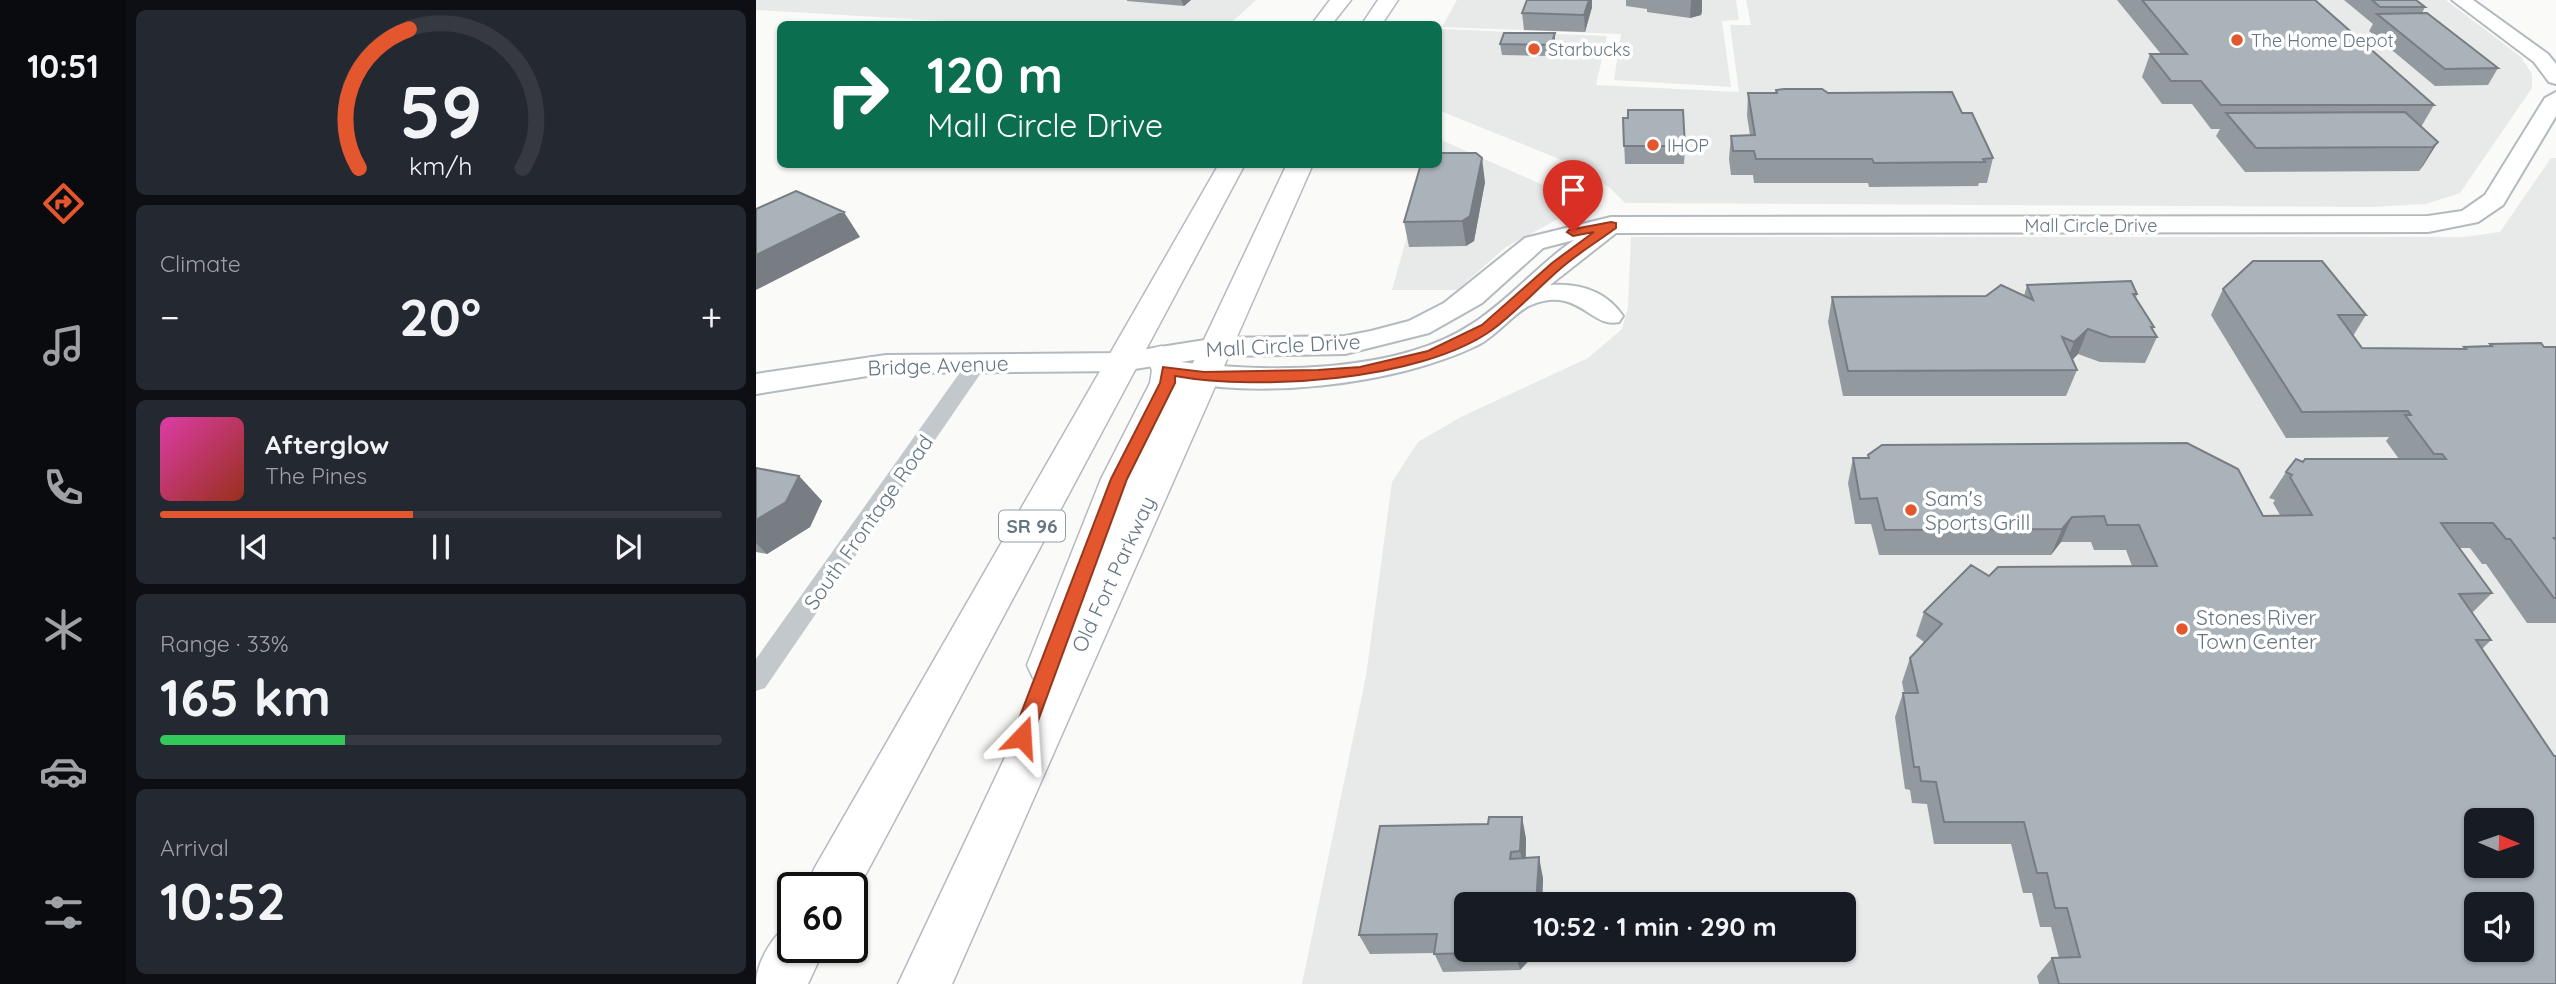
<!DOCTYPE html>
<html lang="en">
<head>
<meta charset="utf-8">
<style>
  body { margin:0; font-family:Quicksand,sans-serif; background:#242831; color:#f1f3f6; height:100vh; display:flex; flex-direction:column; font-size:26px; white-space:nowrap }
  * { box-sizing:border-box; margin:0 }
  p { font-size:23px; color:#9ea1a6 }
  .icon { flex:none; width:38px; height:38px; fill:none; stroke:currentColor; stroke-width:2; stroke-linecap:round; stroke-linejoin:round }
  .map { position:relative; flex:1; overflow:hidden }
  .drawer { display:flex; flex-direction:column; gap:10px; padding:10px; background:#0d0f14; width:630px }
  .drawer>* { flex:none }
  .banner { position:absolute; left:21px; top:21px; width:665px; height:147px; border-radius:10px; box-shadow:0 2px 5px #0004; background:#0b6e4f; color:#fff; overflow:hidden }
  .needle { width:46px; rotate:92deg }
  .tools { position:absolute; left:1708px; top:808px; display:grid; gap:14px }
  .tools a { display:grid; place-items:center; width:70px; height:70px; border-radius:10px; background:#171b24; box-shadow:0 2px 5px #0004; font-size:35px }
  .speed { position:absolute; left:21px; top:872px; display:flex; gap:14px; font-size:35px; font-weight:700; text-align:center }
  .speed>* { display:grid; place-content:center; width:91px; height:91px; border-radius:50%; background:#171b24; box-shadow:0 2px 5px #0004; line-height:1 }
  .speed .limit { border:4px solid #111; border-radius:10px; background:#fff; color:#111 }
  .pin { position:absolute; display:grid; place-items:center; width:60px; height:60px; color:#fff; margin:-72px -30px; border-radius:50% 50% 50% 0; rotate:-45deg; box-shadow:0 0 7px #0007 }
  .pin .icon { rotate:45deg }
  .me { position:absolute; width:77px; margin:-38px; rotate:20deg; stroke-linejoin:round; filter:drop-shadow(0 0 5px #0008) }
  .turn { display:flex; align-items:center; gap:24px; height:147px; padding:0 35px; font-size:32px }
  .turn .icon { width:91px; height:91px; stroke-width:2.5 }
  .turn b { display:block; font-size:49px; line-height:60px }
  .big { font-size:52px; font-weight:800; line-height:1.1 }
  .drawer .tile { flex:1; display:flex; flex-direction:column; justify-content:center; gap:10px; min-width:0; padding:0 24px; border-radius:10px; background:#242831 }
  .drawer .dial { align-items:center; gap:0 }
  .dial svg { height:182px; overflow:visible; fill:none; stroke:#363941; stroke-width:7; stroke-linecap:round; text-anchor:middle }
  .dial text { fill:#f1f3f6; stroke:none }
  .song { display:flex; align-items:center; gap:21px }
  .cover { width:84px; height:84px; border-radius:10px; background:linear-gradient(135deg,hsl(320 70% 55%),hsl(10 70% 35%)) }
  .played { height:7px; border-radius:4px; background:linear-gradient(90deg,#e4572e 45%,#363941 45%) }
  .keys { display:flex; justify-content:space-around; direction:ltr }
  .heat { display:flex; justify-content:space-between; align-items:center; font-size:38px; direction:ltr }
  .charge { height:10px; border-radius:5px; background:linear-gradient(90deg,#34c759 33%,#363941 0) }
  .trip { position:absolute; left:698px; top:892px; width:402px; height:70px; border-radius:10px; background:#171b24; box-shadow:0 2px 5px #0004; font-weight:800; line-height:70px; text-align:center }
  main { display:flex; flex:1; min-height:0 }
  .tab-bar { display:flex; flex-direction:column; width:126px; justify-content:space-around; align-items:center; background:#090b0e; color:#9ea1a6 }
  .tab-bar .icon { width:49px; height:49px }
  .tab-bar .current { color:#e4572e }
  .tab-bar b { font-size:32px; color:#f1f3f6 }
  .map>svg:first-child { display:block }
  .built { fill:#e8e9e9; fill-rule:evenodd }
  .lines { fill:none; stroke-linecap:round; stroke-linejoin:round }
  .secondary-casing { stroke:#b3babf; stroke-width:4 }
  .primary-casing { stroke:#b5babe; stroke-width:3 }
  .street { fill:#c3c8cc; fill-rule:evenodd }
  .secondary { fill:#fff; fill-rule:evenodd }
  .primary { fill:#fff; fill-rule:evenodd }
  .wall { fill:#929a9f }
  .shaded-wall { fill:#777d82 }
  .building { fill:#aab3b9; stroke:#777d82; stroke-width:2; fill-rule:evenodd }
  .route { fill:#e4572e; stroke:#94391e; stroke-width:2 }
  .poi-dot { fill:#e4572e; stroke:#fff; stroke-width:2.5 }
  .labels { text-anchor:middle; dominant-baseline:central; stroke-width:7; stroke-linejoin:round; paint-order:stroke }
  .far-poi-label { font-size:18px; fill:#657683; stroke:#fff; text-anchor:start }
  .far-street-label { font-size:18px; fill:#657683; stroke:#fff }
  .shield { fill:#fff; stroke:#939fa8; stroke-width:2 }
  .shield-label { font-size:19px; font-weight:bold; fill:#657683 }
  .street-label { font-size:21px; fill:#657683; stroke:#fff }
  .poi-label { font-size:21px; fill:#657683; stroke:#fff; text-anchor:start }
</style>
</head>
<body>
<main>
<nav class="tab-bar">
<b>10:51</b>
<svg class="icon current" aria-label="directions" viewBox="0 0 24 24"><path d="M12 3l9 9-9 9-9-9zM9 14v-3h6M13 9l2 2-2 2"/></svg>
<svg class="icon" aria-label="music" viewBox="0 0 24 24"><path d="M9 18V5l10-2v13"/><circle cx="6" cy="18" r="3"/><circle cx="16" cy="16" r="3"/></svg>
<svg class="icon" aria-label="phone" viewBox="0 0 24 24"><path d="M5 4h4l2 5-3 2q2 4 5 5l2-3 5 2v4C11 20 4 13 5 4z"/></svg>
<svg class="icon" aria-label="climate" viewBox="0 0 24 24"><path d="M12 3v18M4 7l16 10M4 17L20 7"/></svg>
<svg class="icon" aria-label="car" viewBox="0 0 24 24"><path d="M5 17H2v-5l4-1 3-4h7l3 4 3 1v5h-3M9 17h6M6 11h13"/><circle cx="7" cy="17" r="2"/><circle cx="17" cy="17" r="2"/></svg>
<svg class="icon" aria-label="filters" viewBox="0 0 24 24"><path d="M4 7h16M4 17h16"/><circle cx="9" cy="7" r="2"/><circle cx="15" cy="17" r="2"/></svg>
</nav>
<section class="drawer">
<div class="tile dial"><svg viewBox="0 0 100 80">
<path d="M14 69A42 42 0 1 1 86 69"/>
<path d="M14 69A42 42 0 0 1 36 8" stroke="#e4572e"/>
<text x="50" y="56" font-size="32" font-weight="700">59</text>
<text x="50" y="72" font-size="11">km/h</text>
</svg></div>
<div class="tile"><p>Climate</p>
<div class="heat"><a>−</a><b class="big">20°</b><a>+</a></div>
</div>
<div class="tile">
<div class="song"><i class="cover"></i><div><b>Afterglow</b><p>The Pines</p></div></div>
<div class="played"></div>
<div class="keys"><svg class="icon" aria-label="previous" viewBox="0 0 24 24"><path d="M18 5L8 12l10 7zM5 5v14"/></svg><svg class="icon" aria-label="pause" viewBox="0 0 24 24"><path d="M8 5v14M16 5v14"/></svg><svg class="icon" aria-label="next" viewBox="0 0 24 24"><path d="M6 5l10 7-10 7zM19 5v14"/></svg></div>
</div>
<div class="tile"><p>Range · 33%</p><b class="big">165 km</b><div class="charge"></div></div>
<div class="tile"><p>Arrival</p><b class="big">10:52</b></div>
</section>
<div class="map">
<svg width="1800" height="984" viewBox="0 0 1800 984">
  <rect width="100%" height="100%" fill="#fafaf8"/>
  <path class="built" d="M0,0H500L474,24H240L0,10Z
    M701,0H980L983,20L966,21L975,87L858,80L865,34L686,27Z
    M990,0H1690L1765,57L1776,74V88L1704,193L1670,204L1616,207L869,203L853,187L823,167L682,110L685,29L851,36L840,85L983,92L974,25H995Z
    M683,139L805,193L813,200L811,211L804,218L750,247L701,290H636L671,165L682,164Z
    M1795,158H1800V984H546L610,676L636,482L662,442L705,417L832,358L866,329L872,307L875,237H1708L1744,232ZM1720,821H1766V866H1720ZM710,905H1088V950H710ZM1720,905H1766V950H1720Z"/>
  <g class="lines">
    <g class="secondary-casing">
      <path id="secondary" d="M1696,0H1717L1792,54L1800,64V84L1793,82L1778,62Z
        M1800,92V116L1747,205L1722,222L1672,232L860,233L794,285C824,283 850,291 867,316L863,322C835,329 822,285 775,305C759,311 740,337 720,346C639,385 497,401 411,378L406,371L410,364L366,371L130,373L0,394V374L130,355L366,353L462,338L589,336L615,331L653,321L688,303L769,238L855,217L1672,216L1706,211L1729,195L1789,98ZM818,240C782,265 753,300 716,324C641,374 511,373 425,362L462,356L589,354L673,333L726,303L787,248Z"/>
    </g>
    <g class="primary-casing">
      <path id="primary" d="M574,0H595L576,24H556Z
        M622,0H642L626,24H606Z
        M463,164H489L96,900V887H51L58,869Z
        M531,164H557L196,984H142L285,681L277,678L271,665L345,479L394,383L396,370L389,356L394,349L405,346L416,349L428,370V382Z
        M37,923V947H69L52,984H0C0,963 18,931 37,923Z"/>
    </g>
    <path class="street" d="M222,356L232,362L229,367L9,688L0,691V659L215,357Z"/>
    <use href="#secondary" class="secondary"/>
    <use href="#primary" class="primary"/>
  </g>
  <path class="wall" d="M371,0H435L428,6L371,1Z
    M833,0H836V7L829,32L768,30L766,13Z
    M870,0H946V11L945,15L934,18L891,12V9L870,6Z
    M1361,0H1559L1678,105L1665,127L1682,142L1663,171L1489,172L1460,136L1464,129H1455L1436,104H1406L1386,77L1394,54H1405Z
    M1588,0H1660L1669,7L1666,13L1742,68L1732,85L1679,86L1613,31L1617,24Z
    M744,44H799L796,56L746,55Z
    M992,93H1072L1206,113L1237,158L1231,183H1223L1222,186L1113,187L1112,183H998L997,175H975L973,159L975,136L994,135L991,116Z
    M867,118L929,146L928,164H869Z
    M729,182L718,241L710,246L653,247L648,222Z
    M1271,285L1381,294L1380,298L1398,327L1396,330L1401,337L1389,363L1344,362L1322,354L1316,360L1321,370L1310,396H1087L1072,322L1076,297L1268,296Z
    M1467,289L1610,315L1597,336L1606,348L1706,349L1708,347H1732L1734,344L1800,347V623H1771L1730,564H1726L1714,548H1703L1736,593L1716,613L1735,640L1726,649L1800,984H1283L1281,976L1296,958H1303L1295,927H1284L1276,893H1267L1255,844H1178L1171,804L1156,803L1154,790L1149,789L1139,717L1147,693H1148L1146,682L1154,658L1168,642L1160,636L1168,612L1233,576L1376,566L1370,550H1338L1335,542H1305L1295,555H1123L1115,524H1099L1092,483L1097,458H1112V455L1507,516L1524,515L1517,503L1519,500L1513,498L1530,472L1547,462L1643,459L1630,441L1633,437L1530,438L1455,315Z
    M0,468L43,476L66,501L54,527L11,554L0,552Z
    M770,838V858L787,878L786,905H710L783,950L764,970L687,972L678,953L614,954L603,935Z"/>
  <path class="shaded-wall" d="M425,0H435L428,6Z
    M833,0H836V7L829,32L828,15Z
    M935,0H946V11L945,15L934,18Z
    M799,33V44L796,56L795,45Z
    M1682,142L1667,166L1663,171L1677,147Z
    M726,158L729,182L718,241L710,246L706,221Z
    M88,212L104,237L0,290V255Z
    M1332,329L1322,354L1308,368L1318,342Z
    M43,476L66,501L54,527L11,554L0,543V520Z
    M1316,517L1305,542L1295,555L1306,529Z
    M766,817L770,838L769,872L764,851Z
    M783,857L787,878L786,905H780Z
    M761,950H783L764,970L759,952Z"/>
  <path class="building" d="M771,0H833L828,15L766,13Z
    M1386,0H1559L1678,105H1465L1445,81H1415L1394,54H1431Z
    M1616,0H1660L1669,7H1624Z
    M1671,13L1742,68L1689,69L1621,14Z
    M748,33H799L795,45L744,44Z
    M1028,89H1066L1072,93L1196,92L1206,113H1216L1237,158L1227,159L1229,162L1118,163L1116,159H1000L998,151H977L975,136L999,135L992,93H1021L1020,90Z
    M872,110H927L929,146H868L867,118H872Z
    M1649,112L1682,142L1677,147L1500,148L1470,113Z
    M682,153H720L726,158L714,216L706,221L648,222L665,164H682Z
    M40,191L88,212L0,255V209Z
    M1497,261H1566L1610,315H1582L1606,348L1710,349L1708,347L1736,346L1734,344L1785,343L1788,347H1800V538H1798L1800,540V598H1798L1754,539H1750L1737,523H1685L1736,593L1703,594L1735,640H1720L1798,756H1800V984H1303L1296,958L1324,957L1311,908H1299L1291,873H1281L1268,822H1188L1180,782L1165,781L1163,767H1158L1147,693H1162L1154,658L1186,624L1168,612L1215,565L1233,576L1242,567L1401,566L1383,525H1351L1348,516L1316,517L1306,529L1129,530L1121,498L1104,499L1097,458H1113L1112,455L1126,445L1431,443L1482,469L1507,516L1556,515L1534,477L1536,475L1530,472L1540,459L1547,462L1549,459H1690L1686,454H1678L1649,415H1655L1652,411L1546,412L1467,289ZM1720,821H1766V866H1720ZM1720,905H1766V950H1720Z
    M1375,281L1381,294H1377L1398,327H1395L1401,337H1354L1332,329L1318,342L1306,337L1321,370L1092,371L1076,297L1230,296L1245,285L1277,300L1271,285Z
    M0,468L43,476L30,502L0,520Z
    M733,817H766L764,851L755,852L754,859L783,857L780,905H710V950H761L759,952L678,954L681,934L603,935L624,826L732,824Z"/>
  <path class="route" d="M855,222L860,223V228C841,242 821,254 804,269C781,289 760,312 736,330C664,381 503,391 419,376V383L371,479L276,737L273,743L266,746L259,743L256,737L355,479L404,383L407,367L448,372L562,370L604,367L672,351L726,325L796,263L838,232L817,236L811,232L813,230Z"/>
  <g class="poi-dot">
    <circle cx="1481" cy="40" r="7"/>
    <circle cx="778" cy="49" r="7"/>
    <circle cx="897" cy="145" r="7"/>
    <circle cx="1155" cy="510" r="7"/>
    <circle cx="1426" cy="629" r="7"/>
  </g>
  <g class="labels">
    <g class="far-poi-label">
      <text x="1495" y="40">The Home Depot</text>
      <text x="792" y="49">Starbucks</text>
      <text x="911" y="145">IHOP</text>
    </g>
    <g class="far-street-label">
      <text x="1335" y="225">Mall Circle Drive</text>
    </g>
    <rect class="shield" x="243" y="510.5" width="66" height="31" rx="5"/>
    <g class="shield-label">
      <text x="276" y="526">SR 96</text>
    </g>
    <g class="street-label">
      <text transform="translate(527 345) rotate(-3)">Mall Circle Drive</text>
      <text transform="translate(182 365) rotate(-2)">Bridge Avenue</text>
      <text transform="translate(112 522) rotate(-55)">South Frontage Road</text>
      <text transform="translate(357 574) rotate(-65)">Old Fort Parkway</text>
    </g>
    <g class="poi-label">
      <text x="1169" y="498">Sam's<tspan x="1169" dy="24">Sports Grill</tspan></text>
      <text x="1440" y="617">Stones River<tspan x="1440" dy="24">Town Center</tspan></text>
    </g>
  </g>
</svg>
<div class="tools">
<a><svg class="needle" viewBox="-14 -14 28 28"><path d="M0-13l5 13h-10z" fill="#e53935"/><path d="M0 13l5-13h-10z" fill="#9ea1a6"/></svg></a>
<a><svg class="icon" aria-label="sound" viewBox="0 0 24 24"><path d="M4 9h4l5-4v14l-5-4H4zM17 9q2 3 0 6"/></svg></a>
</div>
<div class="speed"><div class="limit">60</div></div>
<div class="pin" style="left:817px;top:232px;background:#d93025"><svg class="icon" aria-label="arrive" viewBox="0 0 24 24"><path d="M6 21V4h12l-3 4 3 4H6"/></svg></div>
<svg class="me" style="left:266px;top:737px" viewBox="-20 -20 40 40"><path d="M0-17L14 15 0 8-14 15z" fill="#e4572e" stroke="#fff" stroke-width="4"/></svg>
<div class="trip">10:52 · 1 min · 290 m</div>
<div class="banner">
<div class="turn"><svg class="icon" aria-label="right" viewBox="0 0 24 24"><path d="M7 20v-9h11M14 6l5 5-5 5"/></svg><div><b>120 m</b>Mall Circle Drive</div></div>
</div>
</div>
</main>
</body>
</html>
